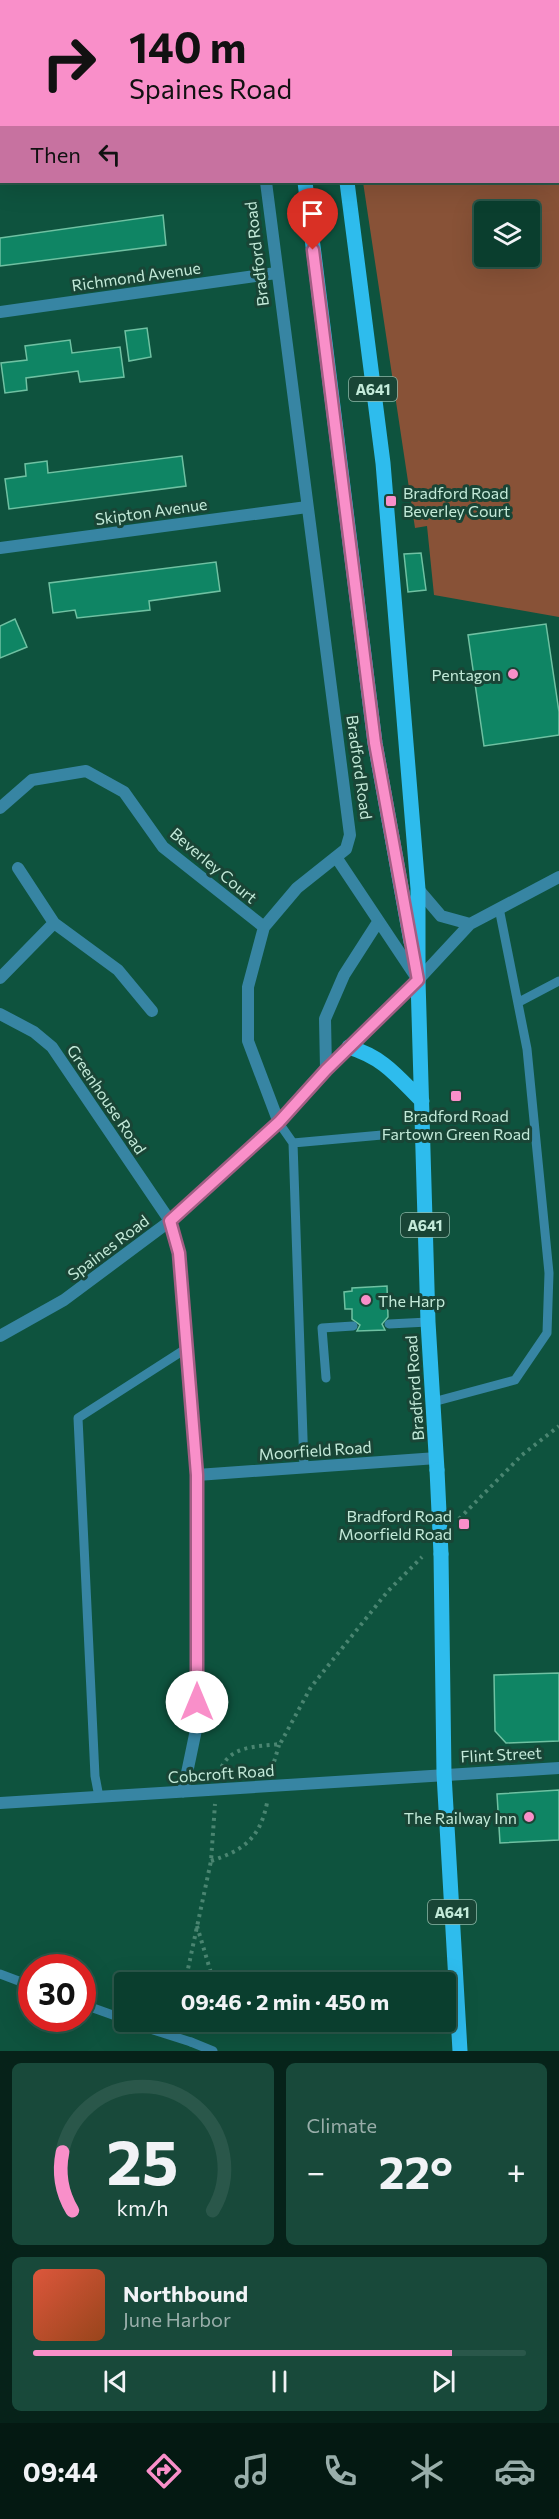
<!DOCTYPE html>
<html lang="en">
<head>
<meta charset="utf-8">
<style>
  body { margin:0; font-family:Commissioner,sans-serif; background:#18493a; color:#f1f3f6; height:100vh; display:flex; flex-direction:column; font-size:22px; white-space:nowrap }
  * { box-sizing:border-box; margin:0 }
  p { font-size:20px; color:#99aeaa }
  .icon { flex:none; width:33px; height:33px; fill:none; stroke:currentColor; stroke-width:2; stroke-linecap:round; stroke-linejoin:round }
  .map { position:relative; height:2051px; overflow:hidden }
  .side { display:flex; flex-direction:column; gap:12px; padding:12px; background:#062219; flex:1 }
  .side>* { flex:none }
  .banner { position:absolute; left:0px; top:0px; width:560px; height:183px; box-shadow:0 6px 24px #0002,0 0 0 2px #2a574a; background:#f98fc9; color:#111; overflow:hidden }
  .tools { position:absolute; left:474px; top:201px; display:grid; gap:12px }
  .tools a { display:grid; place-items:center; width:66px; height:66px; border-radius:6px; background:#0a3e2e; box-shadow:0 6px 24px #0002,0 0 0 2px #2a574a; font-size:30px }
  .speed { position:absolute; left:18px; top:1954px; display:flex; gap:12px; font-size:30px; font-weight:700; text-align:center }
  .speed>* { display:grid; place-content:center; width:78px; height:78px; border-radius:50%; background:#0a3e2e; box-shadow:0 6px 24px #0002,0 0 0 2px #2a574a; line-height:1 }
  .speed .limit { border:9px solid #d22; background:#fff; color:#111 }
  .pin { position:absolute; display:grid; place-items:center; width:51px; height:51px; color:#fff; margin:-62px -26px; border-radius:50% 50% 50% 0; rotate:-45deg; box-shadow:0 0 6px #0007 }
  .pin .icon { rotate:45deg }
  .me { position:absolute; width:66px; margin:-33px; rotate:0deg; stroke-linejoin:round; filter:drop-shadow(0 0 4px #0008) }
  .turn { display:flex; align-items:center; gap:21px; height:126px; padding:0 30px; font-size:27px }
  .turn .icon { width:78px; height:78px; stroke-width:2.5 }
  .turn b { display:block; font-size:42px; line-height:51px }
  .then { display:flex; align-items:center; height:57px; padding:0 30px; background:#0003; gap:12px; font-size:22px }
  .big { font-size:45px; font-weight:700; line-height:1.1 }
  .side .card { flex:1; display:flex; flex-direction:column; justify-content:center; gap:9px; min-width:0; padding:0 21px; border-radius:9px; background:#18493a }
  .side .dial { align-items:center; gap:0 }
  .dial svg { height:156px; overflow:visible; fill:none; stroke:#2a574a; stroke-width:7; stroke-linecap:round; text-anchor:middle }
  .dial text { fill:#f1f3f6; stroke:none }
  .song { display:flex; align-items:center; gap:18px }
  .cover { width:72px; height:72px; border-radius:9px; background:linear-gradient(135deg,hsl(10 70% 55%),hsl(20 70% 35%)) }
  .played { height:6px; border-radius:3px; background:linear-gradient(90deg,#f98fc9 85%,#2a574a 85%) }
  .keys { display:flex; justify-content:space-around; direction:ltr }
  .heat { display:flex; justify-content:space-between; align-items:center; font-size:33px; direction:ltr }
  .side .tiles { flex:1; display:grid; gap:12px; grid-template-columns:1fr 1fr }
  .card:last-child { grid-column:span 2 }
  .trip { position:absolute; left:114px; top:1972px; width:342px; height:60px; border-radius:6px; background:#0a3e2e; box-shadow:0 6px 24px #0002,0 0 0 2px #2a574a; font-weight:700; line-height:60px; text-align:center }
  .dock { display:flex; height:96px; justify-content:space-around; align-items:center; background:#041912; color:#99aeaa }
  .dock .icon { width:42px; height:42px }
  .dock .active { color:#f98fc9 }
  .dock b { font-size:27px; color:#f1f3f6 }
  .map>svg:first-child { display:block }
  .green { fill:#885237; fill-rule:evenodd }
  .building { fill:#0f8564; stroke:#6fc1a2; stroke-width:1.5 }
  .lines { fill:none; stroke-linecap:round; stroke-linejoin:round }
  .path { stroke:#4a8571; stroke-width:4; stroke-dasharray:3 4.5; stroke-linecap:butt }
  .service { stroke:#3785a3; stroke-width:9 }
  .minor { stroke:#3785a3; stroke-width:12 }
  .tertiary { stroke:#3785a3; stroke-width:12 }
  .primary { stroke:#2ebced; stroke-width:15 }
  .service-bridge { stroke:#3785a3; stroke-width:9 }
  .primary-bridge { stroke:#2ebced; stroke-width:15 }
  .route-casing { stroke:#a25d83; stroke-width:15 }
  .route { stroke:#f98fc9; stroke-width:10 }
  .poi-dot { fill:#f98fc9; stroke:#194536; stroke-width:2 }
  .labels { text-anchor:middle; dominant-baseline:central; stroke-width:6; stroke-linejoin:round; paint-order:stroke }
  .shield { fill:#194536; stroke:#90b8a8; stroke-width:1.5 }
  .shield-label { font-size:15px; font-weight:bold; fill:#c3ead9 }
  .street-label { font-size:16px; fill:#c3ead9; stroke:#194536 }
  .poi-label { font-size:16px; fill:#c3ead9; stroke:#194536; text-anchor:end }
</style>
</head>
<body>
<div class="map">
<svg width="559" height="2051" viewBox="0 0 559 2051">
  <rect width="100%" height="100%" fill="#0e533e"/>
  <path class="green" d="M559,152V617L434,595L427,526L415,528L363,182H558ZM484,212H530V256H484Z"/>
  <path class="building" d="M163,215L166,245L0,266V238Z
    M147,328L151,357L129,361L125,331Z
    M70,340L72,353L120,347L124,377L80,382L78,371L26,378L27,390L5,393L1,363L27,360L25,346Z
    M182,456L186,486L9,509L5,479L26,476L25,464L47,461L48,473Z
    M421,553L426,590L408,592L404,554Z
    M216,562L220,591L149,601L150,610L77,618L75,610L53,613L49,583Z
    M15,619L27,647L0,658V626Z
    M546,624L559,712V735L484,746L468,635Z
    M387,1286L388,1317L382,1324L385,1330L357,1331L360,1325L352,1319V1309H345L344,1292L352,1291V1288Z
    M559,1673V1741L506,1743L495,1731L494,1675Z
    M559,1790V1840L500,1843L497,1794Z"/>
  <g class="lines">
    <path class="path" d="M459,1519L522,1455L559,1426
      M272,1769L279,1745
      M219,1774C227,1745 255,1747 280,1744L311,1687L388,1591L422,1557
      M211,1861C244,1850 260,1838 267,1803
      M197,1926L214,1983
      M185,1983L211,1861L215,1804"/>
    <path class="service" d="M445,0V2
      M558,144H559
      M519,1002L559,981
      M279,1123L293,1143L304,1467
      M293,1143L382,1135
      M389,1324L428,1322
      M326,1378L322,1328L353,1326
      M433,1402L515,1380L547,1333L549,1273L527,1049L499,908
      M99,1797L95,1776L78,1418L187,1348
      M0,1974L32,1986
      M82,2004L124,2019
      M132,2022L147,2028
      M191,2042L213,2051"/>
    <path class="minor" d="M244,0V2
      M558,40H559
      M0,90H2
      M266,182L350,835L346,849L297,888L264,927L248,987V1041L279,1123
      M0,312L276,273
      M0,548L307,507
      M0,808L32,780L86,771L124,792L163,847L264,927
      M336,857L418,980L470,924L559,877
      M18,868L54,923L118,970L152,1011
      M418,889L441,916L470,924
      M0,978L54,923
      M0,1014L34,1032L52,1047L170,1221L179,1253L197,1475V1725L183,1792
      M326,1069L325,1019L344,975L378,922
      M197,1475L437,1458
      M0,1803L559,1768"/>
    <path class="tertiary" d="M0,1336L64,1300L170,1221L279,1123L326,1069L418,980"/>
    <path class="primary" d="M281,0L282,2
      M325,0V2
      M305,182L375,743L411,942
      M347,182L383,463L418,889V980L428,1322L437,1470
      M349,1047C384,1058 396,1075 422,1101
      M441,1554L444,1774L460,2051"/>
    <path class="service-bridge" d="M147,2028L191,2042"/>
    <path class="primary-bridge" d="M437,1470L441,1554"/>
  </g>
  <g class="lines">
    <g class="route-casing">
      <path id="route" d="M197,1702V1475L179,1253L170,1221L279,1122L326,1070L418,980L375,743L313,250"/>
    </g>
    <use href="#route" class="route"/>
  </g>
  <g class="poi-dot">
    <rect x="385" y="495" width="12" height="12" rx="3"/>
    <circle cx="513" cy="674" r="6"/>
    <rect x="450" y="1090" width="12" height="12" rx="3"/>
    <circle cx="366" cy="1300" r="6"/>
    <rect x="458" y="1518" width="12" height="12" rx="3"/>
    <circle cx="529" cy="1817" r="6"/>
  </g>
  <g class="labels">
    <g class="shield">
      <rect x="349" y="377" width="48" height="24" rx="4.5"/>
      <rect x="401" y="1213" width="48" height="24" rx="4.5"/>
      <rect x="428" y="1900" width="48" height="24" rx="4.5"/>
    </g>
    <g class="shield-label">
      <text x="373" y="389">A641</text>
      <text x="425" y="1225">A641</text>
      <text x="452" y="1912">A641</text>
    </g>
    <g class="street-label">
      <text transform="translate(256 254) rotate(-97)">Bradford Road</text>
      <text transform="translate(136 276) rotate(-8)">Richmond Avenue</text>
      <text transform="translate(151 511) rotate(-8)">Skipton Avenue</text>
      <text transform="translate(360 767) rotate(82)">Bradford Road</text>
      <text transform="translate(214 865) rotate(40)">Beverley Court</text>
      <text transform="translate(107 1099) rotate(56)">Greenhouse Road</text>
      <text transform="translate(108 1247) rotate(-37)">Spaines Road</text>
      <text transform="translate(414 1388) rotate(-94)">Bradford Road</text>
      <text transform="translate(315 1450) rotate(-4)">Moorfield Road</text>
      <text transform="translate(501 1754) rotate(-3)">Flint Street</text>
      <text transform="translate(221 1773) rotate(-4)">Cobcroft Road</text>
    </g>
    <g class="poi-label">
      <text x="403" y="492" text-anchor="start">Bradford Road<tspan x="403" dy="18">Beverley Court</tspan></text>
      <text x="501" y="674">Pentagon</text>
      <text x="456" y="1115" text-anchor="middle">Bradford Road<tspan x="456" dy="18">Fartown Green Road</tspan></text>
      <text x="378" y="1300" text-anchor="start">The Harp</text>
      <text x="452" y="1515">Bradford Road<tspan x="452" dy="18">Moorfield Road</tspan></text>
      <text x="517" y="1817">The Railway Inn</text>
    </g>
  </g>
</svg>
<div class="tools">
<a><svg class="icon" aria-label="layers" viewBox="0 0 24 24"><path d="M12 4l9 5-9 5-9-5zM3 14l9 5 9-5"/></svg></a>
</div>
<div class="speed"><div class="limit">30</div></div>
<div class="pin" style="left:313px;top:250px;background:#d93025"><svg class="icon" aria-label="arrive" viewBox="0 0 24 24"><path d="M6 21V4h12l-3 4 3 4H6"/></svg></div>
<svg class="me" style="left:197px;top:1702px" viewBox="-20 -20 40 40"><circle r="19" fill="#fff"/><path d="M0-13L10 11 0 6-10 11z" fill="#f98fc9"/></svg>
<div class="trip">09:46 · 2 min · 450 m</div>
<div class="banner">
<div class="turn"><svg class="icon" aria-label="right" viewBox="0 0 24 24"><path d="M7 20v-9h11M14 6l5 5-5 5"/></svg><div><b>140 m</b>Spaines Road</div></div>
<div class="then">Then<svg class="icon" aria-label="left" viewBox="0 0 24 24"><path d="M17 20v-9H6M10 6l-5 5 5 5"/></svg></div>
</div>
</div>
<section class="side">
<div class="tiles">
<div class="card dial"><svg viewBox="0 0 100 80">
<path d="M14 69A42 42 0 1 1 86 69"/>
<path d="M14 69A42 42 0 0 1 9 39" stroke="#f98fc9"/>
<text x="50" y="56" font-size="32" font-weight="700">25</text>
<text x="50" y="72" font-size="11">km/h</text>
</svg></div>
<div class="card"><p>Climate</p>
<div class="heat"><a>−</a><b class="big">22°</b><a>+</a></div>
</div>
<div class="card">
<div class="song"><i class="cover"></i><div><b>Northbound</b><p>June Harbor</p></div></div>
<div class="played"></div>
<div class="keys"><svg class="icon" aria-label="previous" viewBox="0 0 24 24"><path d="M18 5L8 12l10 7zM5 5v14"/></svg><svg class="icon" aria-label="pause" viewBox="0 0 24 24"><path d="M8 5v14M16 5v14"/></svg><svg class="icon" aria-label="next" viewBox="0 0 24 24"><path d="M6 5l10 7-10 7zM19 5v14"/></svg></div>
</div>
</div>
</section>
<nav class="dock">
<b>09:44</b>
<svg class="icon active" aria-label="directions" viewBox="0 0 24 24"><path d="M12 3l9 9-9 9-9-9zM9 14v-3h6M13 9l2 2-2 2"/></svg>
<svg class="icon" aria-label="music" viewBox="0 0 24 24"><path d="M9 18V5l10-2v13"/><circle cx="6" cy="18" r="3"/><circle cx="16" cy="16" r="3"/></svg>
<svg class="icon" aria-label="phone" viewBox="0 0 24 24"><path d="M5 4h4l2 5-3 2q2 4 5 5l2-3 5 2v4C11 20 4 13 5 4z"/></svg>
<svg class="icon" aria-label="climate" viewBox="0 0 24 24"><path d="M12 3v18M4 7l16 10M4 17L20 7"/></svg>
<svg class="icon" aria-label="car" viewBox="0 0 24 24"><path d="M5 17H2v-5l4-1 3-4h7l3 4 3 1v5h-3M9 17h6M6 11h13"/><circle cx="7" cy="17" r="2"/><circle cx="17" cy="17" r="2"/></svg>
</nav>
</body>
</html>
